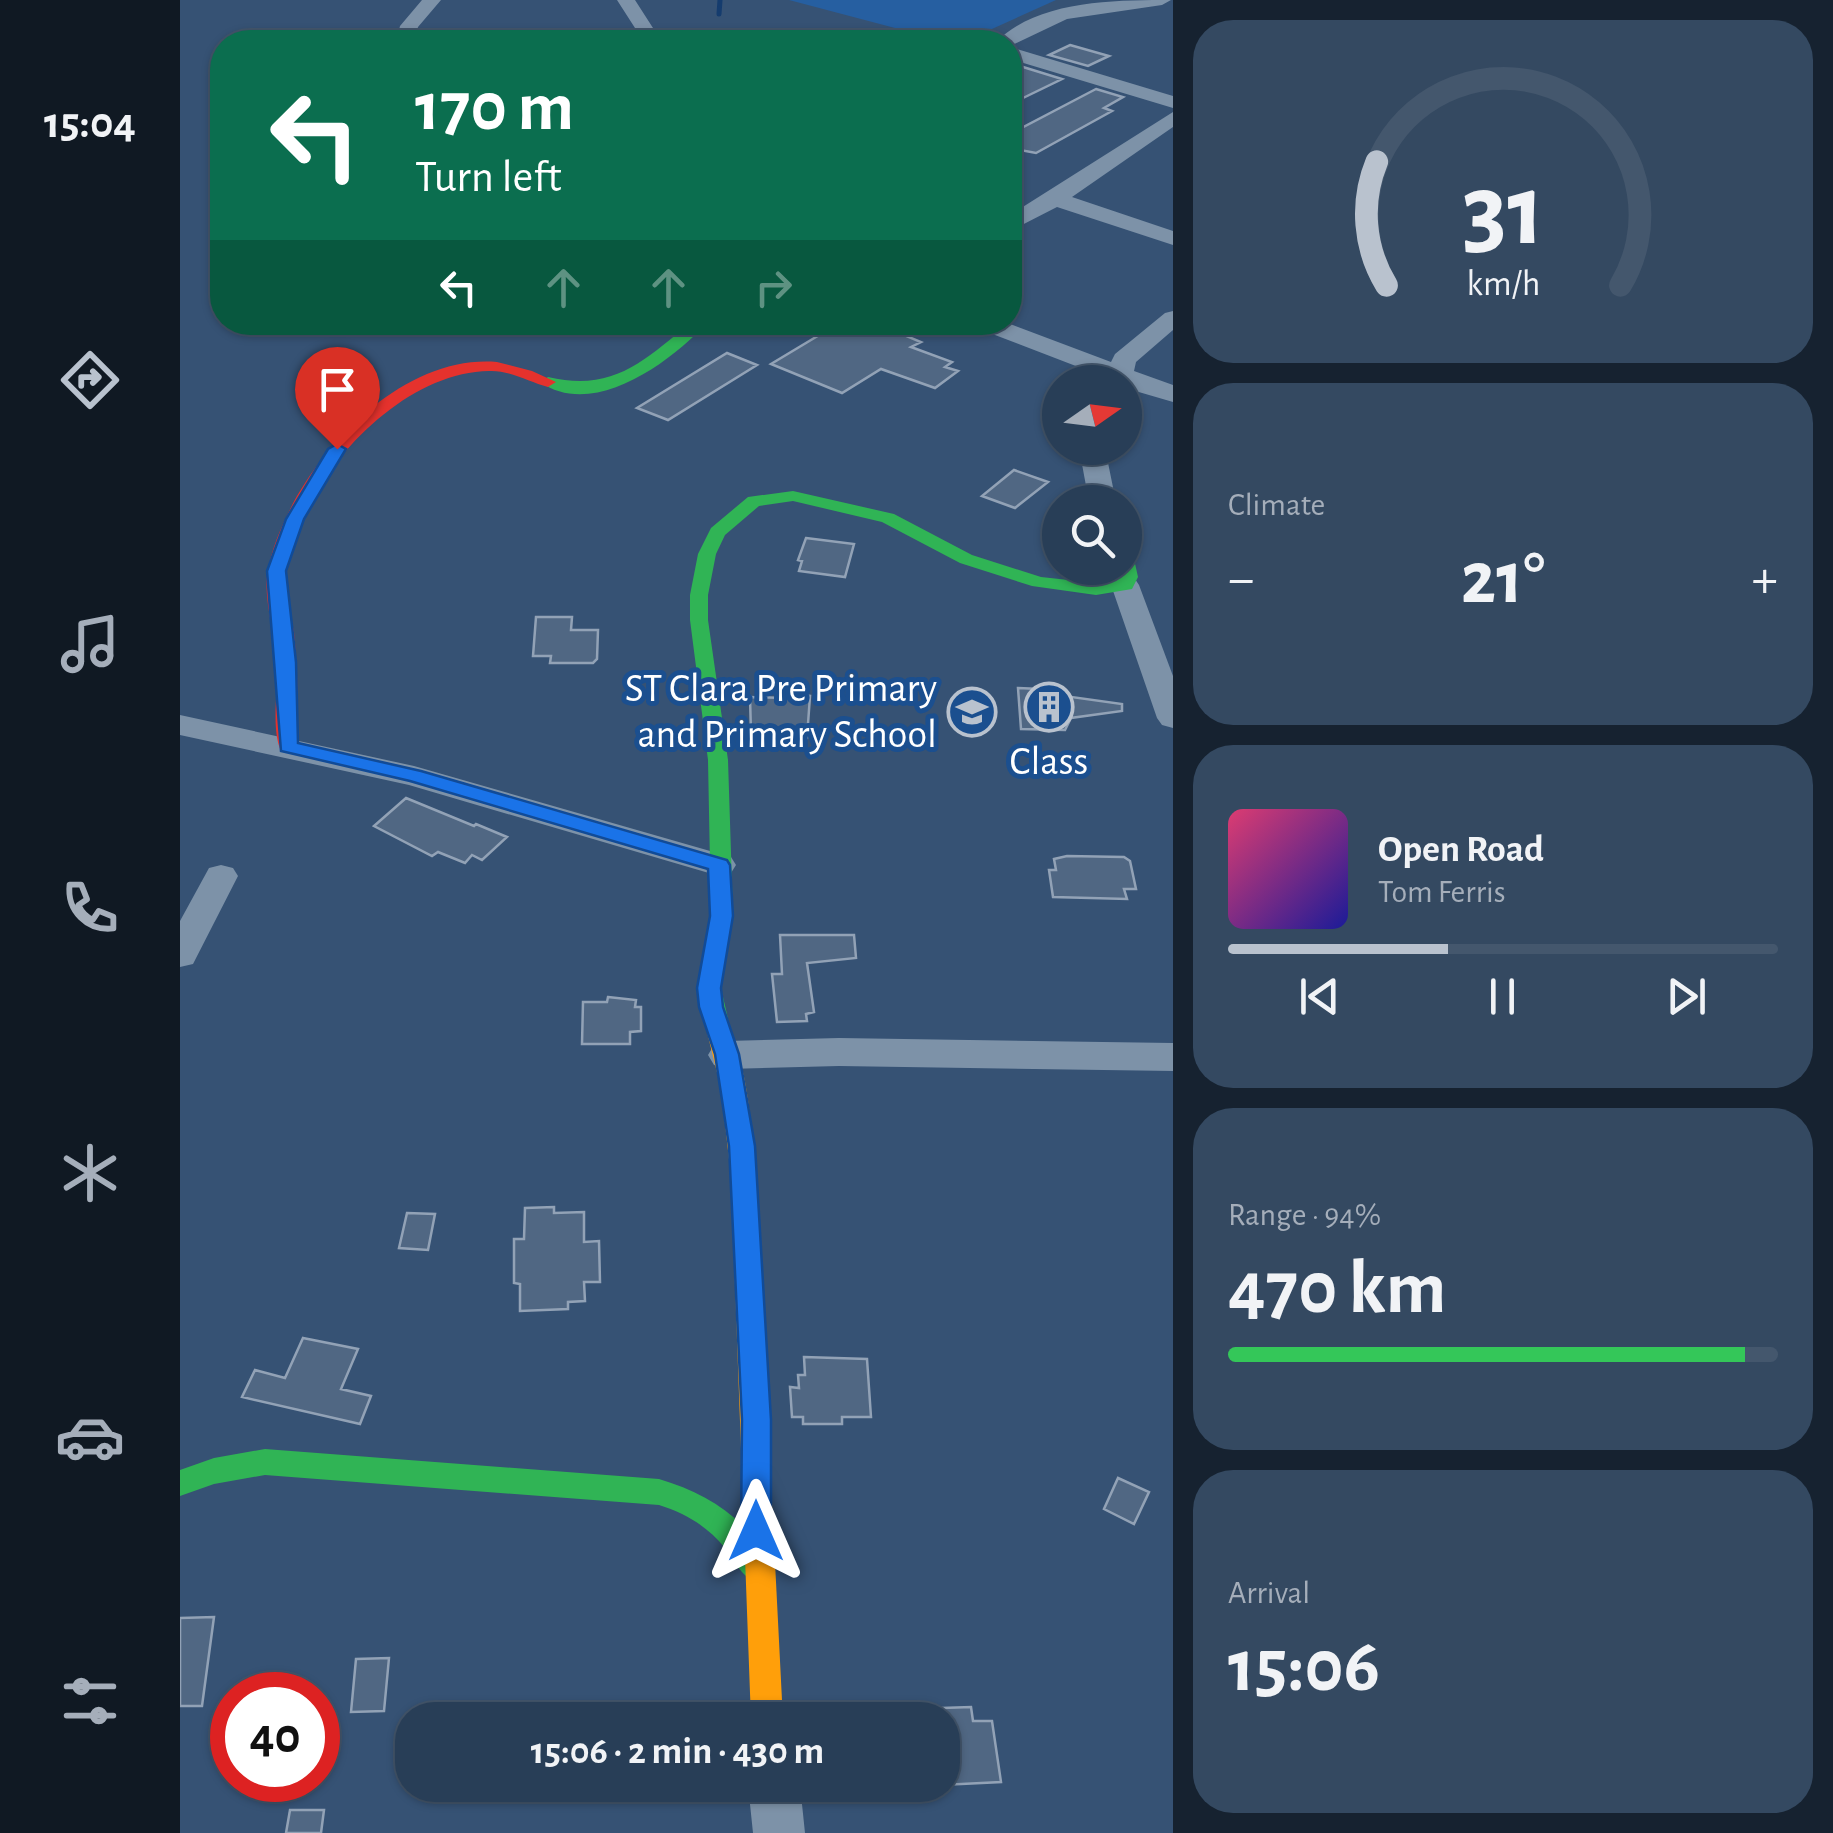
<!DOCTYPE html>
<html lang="en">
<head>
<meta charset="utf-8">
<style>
  body { margin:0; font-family:"Alegreya Sans",sans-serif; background:#344961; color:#f1f3f6; height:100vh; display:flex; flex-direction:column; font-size:38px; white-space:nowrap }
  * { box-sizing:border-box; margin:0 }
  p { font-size:32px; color:#a5aeba }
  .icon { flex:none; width:55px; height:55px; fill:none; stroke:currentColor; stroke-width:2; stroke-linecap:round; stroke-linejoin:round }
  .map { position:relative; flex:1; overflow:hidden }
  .sheet { display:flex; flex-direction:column; gap:20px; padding:20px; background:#162230; width:660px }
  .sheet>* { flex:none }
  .banner { position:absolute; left:30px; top:30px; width:812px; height:305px; border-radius:40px; box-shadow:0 2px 8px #0004,0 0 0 2px #44576d; background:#0b6e4f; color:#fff; overflow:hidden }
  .needle { width:65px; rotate:76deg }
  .controls { position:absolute; left:862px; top:365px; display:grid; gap:20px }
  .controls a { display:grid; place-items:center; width:100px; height:100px; border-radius:50%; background:#283e57; box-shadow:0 2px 8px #0004,0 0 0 2px #44576d; font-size:50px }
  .speed { position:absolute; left:30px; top:1672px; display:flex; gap:20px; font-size:50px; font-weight:700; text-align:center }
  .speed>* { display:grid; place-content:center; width:130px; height:130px; border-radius:50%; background:#283e57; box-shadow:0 2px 8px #0004,0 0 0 2px #44576d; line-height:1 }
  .speed .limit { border:15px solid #d22; background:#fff; color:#111 }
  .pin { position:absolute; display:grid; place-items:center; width:85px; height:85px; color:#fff; margin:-102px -42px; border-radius:50% 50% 50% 0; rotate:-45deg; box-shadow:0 0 10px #0007 }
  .pin .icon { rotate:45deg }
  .me { position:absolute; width:110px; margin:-55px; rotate:0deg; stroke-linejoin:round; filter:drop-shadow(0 0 8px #0008) }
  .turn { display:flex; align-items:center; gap:35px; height:210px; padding:0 40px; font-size:45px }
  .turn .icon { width:130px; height:130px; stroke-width:2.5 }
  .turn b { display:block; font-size:70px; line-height:85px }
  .lanes { display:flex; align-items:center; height:95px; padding:0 40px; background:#0003; justify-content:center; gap:50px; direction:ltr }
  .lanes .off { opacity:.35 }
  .big { font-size:75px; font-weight:700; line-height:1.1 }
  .sheet .tile { flex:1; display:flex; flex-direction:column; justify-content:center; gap:15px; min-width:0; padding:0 35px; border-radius:40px; background:#344961 }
  .sheet .dial { align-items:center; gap:0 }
  .dial svg { height:260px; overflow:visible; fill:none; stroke:#44576d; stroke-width:7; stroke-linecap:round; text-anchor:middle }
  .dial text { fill:#f1f3f6; stroke:none }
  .song { display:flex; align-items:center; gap:30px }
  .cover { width:120px; height:120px; border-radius:15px; background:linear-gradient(135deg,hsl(340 70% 55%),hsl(240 70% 35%)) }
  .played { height:10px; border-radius:5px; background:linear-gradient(90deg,#b9c2ce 40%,#44576d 40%) }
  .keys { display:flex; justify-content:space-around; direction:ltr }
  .heat { display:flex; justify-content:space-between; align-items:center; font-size:55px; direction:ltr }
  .charge { height:15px; border-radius:8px; background:linear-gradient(90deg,#34c759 94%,#44576d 0) }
  .trip { position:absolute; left:215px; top:1702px; width:565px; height:100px; border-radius:40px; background:#283e57; box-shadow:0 2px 8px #0004,0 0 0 2px #44576d; font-weight:700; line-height:100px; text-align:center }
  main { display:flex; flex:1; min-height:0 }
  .dock { display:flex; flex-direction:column; width:180px; justify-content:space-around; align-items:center; background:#101923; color:#a5aeba }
  .dock .icon { width:70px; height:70px }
  .dock .selected { color:#b9c2ce }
  .dock b { font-size:45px; color:#f1f3f6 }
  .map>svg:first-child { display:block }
  .green { fill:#265fa1 }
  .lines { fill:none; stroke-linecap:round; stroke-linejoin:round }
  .stream { stroke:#153c6e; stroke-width:5 }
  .building { fill:#506783; stroke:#92a2b6; stroke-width:2.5 }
  .street { fill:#7d92a8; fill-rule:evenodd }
  .fast { fill:#30b455; fill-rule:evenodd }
  .slow { fill:#ff9f0a; fill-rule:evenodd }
  .jam { fill:#e5322d; fill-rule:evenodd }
  .route { fill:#1a73e8; stroke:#114b97; stroke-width:2.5 }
  .labels { text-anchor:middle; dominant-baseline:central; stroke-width:10; stroke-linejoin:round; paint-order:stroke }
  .poi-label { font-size:40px; fill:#fff; stroke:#1b4f8f; text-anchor:end }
</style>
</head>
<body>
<main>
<nav class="dock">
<b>15:04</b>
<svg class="icon selected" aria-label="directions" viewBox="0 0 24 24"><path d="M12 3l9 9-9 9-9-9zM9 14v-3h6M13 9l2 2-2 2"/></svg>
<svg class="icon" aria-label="music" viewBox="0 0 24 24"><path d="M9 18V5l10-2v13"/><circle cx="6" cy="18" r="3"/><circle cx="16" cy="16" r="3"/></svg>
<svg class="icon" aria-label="phone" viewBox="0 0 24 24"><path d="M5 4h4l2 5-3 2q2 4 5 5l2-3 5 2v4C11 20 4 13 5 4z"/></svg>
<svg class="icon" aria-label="climate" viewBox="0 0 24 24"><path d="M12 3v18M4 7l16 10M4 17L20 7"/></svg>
<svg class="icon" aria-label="car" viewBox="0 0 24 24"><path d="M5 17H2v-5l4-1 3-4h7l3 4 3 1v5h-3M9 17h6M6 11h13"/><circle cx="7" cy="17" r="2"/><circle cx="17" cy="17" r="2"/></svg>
<svg class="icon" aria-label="filters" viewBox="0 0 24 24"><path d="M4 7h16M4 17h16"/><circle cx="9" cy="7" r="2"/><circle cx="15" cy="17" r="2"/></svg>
</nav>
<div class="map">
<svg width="993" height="1833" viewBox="0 0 993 1833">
  <rect width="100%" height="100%" fill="#365274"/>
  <path class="green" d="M609,0H876L783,42H768Z"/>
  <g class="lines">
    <path class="stream" d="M539,14L540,0"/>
  </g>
  <path class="building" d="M890,45L929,56L908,66L869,55Z
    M843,67L882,79L843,98L830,94V73Z
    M916,89L943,97L924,108L932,111L856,153L830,148V134Z
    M661,322H693L741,342L731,347L772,362L765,367L778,371L755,388L701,369L662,393L591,364Z
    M547,353L577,365L488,420L457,408Z
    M834,470L868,482L835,508L802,496Z
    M626,538L674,544L665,577L619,571L622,561L618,560Z
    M356,617H392L391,630H418L417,659L413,663H370L371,656H353Z
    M838,688L883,690L884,696L942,704V711L891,718L885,730L841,729Z
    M604,694L630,696L627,738L571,733L570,697L603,698Z
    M226,798L294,826L296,824L327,837L302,860L292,855L285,863L258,852L252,856L194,826Z
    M887,856L944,857L950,861L956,889H944L947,899L873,897L869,870H876L874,859Z
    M600,935H674L676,958L627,963L634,1012L626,1014L627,1021L597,1022L592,974H602Z
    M428,997L456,1000L455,1007H461V1031L450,1032V1044H402L403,1002H427Z
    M374,1207V1213L404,1212V1242L419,1241L420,1282H404L405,1301L388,1302V1309L340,1311V1284L334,1283V1239H344L345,1208Z
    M227,1213L255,1214L248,1250L219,1248Z
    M123,1338L178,1349L161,1389L191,1396L180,1424L62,1397L75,1370L105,1378Z
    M624,1357L687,1359L691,1417H662V1424H623V1417H612L610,1387L619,1388L618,1375H625Z
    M938,1478L969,1492L954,1524L924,1509Z
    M34,1617L22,1706H0V1618Z
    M209,1658L204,1711L171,1712L176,1659Z
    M791,1707L793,1721H812L821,1782L762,1785V1708Z
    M110,1810H144L141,1833H106Z"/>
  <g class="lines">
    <path class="street" d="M242,0H261L238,27L234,42H216L220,26Z
      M437,0H455L482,42H464Z
      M991,0L982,5L887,19L830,46V42H816C858,0 935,0 991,0Z
      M830,47L993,96V108L830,59Z
      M993,112V127L892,197L993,231V245L877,207L830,231V215Z
      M993,311V330L956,362L954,371L993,385V402L945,388V382H927V378L794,327L790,322H825L931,362L935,354L985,313Z
      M899,448H925L936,502H909Z
      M945,576L955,579L959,585L993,676V728L982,725L977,718L931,585L935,579Z
      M0,715L234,766L551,857L556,865L551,873L539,876L229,785L0,735Z
      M41,865L53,868L58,876L13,964L0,967V921L29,868Z
      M659,1038L993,1043V1071L659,1066L547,1069L534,1065L528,1055L534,1045L547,1041Z
      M568,1785H620L625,1833H573Z"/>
    <path class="fast" d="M511,322H528C492,361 414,420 360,382L368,377C433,392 463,362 511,322Z
      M613,491L714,514L792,555L861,577L916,583L938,580V568H945V554L954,559L958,577L952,589L916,595L852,586L780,563L702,522L613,501L579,506L545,535L536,554L528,595V620L548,760L553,915L541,988L551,1032L547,1038H531L527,1032L517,988L531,915L528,760L510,620V595L518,554L531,528L568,497Z
      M85,1449L479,1479C529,1494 569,1519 591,1568L587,1578L576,1582C560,1576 555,1560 545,1548C527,1526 505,1513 479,1505L85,1475L34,1484L0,1496V1470L34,1458Z"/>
    <path class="slow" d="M539,1023L547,1026C566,1062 569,1108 574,1148L603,1720H571L551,1177L541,1089L527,1032L531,1026Z"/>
    <path class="jam" d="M317,362L352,371L376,382L368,387C349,382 330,370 309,371C216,372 118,484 105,572C102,592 111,613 114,632C118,670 118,709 118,747L115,751H101C91,729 98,692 97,668C96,638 82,596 88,569C108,475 212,353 317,362Z"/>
  </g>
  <path class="route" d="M157,444L166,449L124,519L106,571L116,662L118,743L241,771L547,860L550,865L553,916L541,988L543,1007L559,1054L575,1146L591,1420V1531L587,1540L576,1544L566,1540L561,1531L562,1420L549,1146L535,1054L519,1007L517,988L530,916L528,869L230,781L101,751L87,571L106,519L148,449Z"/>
  <defs>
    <g id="building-ring" transform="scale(2.5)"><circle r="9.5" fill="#1b4f8f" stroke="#b9c2ce" stroke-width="1.5"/><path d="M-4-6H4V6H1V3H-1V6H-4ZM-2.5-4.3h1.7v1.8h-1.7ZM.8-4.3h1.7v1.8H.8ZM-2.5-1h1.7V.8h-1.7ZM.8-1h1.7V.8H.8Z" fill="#b9c2ce"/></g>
    <g id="school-ring" transform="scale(2.5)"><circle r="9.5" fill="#1b4f8f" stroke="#b9c2ce" stroke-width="1.5"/><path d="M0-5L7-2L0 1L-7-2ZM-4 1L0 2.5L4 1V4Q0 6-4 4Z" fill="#b9c2ce"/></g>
  </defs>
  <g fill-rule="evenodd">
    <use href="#building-ring" x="869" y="707"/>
    <use href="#school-ring" x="792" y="712"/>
  </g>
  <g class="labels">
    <g class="poi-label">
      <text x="757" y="689">ST Clara Pre Primary<tspan x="757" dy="46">and Primary School</tspan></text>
      <text x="869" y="762" text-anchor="middle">Class</text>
    </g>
  </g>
</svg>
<div class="controls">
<a><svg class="needle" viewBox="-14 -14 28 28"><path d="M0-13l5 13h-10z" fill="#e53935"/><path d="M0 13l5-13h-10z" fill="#a5aeba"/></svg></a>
<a><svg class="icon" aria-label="search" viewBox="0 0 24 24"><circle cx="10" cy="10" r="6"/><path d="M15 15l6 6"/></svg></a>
</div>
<div class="speed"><div class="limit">40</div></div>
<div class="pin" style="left:157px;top:449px;background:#d93025"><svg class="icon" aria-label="arrive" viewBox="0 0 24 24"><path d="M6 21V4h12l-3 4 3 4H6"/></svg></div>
<svg class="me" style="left:576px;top:1531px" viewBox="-20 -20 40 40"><path d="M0-17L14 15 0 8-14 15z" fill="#1a73e8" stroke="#fff" stroke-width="4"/></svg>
<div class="trip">15:06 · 2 min · 430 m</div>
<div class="banner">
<div class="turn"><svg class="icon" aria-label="left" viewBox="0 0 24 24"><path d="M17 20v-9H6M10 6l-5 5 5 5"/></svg><div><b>170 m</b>Turn left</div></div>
<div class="lanes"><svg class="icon" aria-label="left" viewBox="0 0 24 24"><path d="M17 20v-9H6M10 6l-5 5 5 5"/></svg><svg class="icon off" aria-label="ahead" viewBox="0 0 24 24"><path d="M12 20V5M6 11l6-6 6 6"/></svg><svg class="icon off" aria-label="ahead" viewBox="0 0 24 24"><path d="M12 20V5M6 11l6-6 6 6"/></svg><svg class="icon off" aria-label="right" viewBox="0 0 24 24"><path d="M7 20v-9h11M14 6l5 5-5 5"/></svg></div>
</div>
</div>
<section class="sheet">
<div class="tile dial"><svg viewBox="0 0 100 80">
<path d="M14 69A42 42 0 1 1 86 69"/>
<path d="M14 69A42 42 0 0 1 11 31" stroke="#b9c2ce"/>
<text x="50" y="56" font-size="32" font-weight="700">31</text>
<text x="50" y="72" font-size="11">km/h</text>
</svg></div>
<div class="tile"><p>Climate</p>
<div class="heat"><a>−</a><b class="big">21°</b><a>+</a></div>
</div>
<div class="tile">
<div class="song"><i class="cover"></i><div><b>Open Road</b><p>Tom Ferris</p></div></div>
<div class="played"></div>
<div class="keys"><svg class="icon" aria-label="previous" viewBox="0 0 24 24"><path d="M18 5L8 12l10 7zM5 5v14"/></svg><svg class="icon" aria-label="pause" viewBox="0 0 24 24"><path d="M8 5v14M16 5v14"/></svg><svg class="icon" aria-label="next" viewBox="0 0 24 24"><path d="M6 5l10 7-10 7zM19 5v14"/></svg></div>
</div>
<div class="tile"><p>Range · 94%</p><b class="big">470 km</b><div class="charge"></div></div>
<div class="tile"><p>Arrival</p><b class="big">15:06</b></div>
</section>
</main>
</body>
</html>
